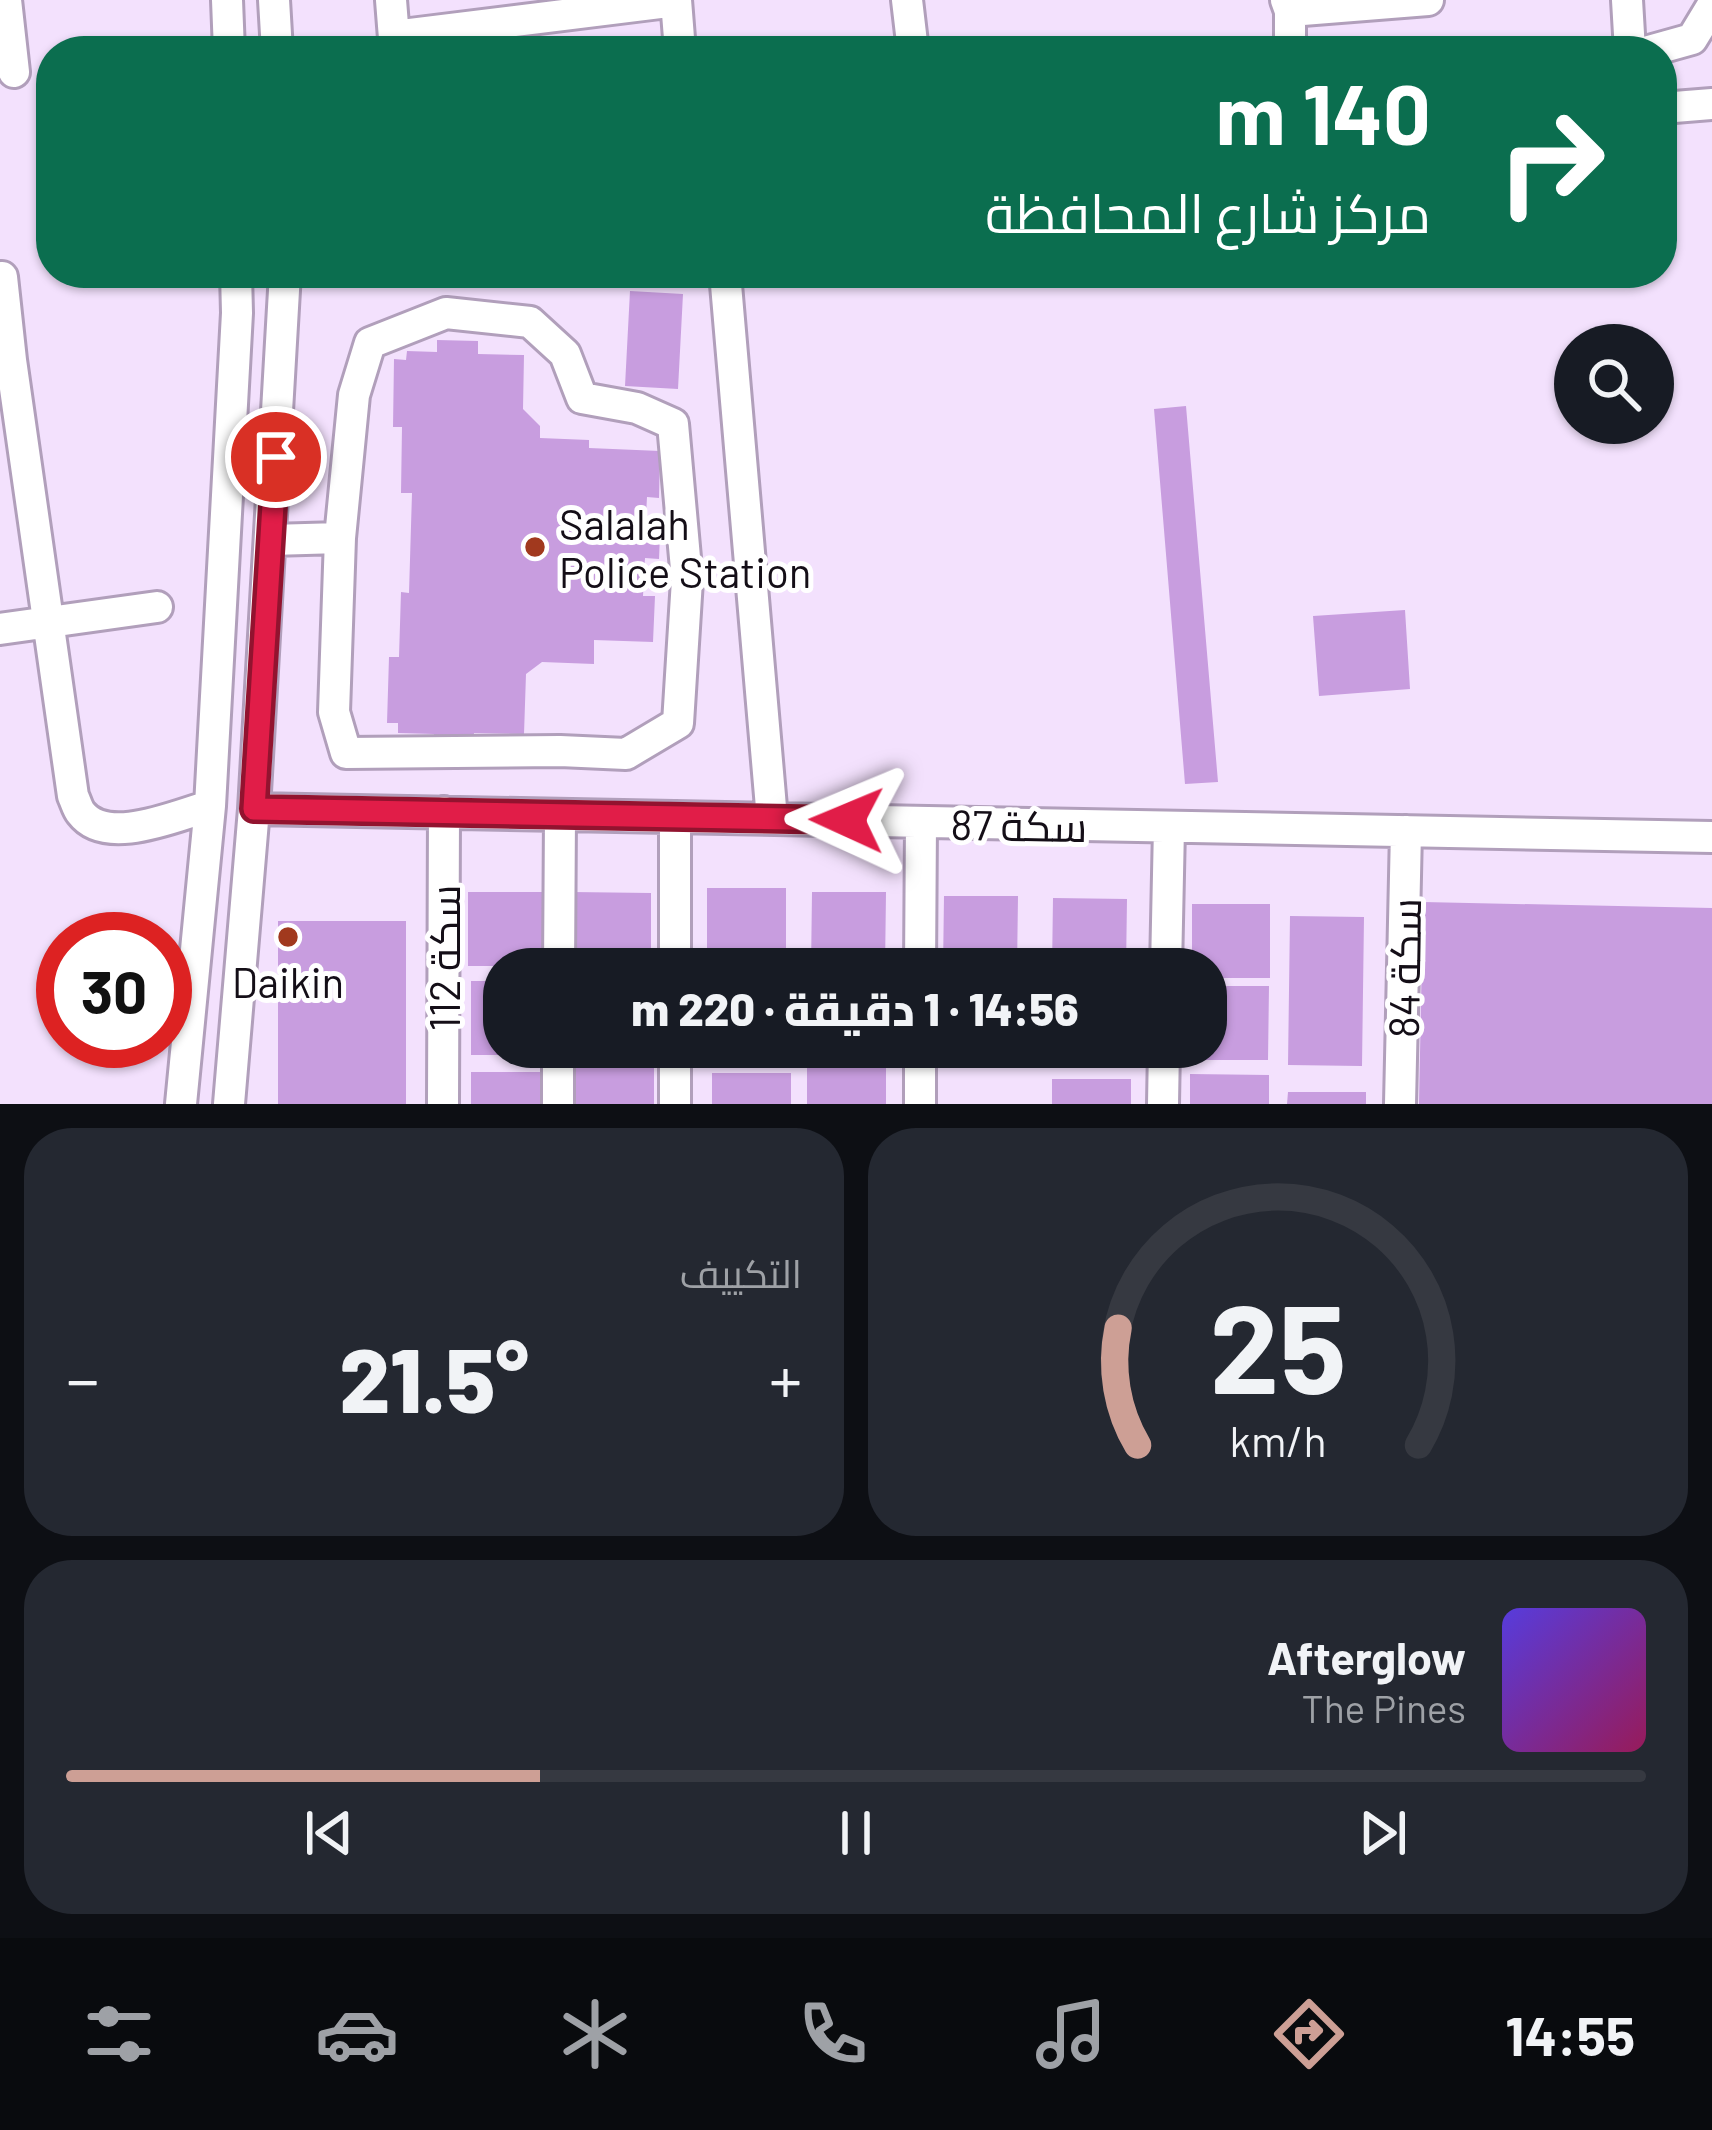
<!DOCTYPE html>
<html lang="ar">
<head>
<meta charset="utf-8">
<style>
  body { margin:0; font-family:Barlow,Cairo,sans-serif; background:#242831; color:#f1f3f6; direction:rtl; height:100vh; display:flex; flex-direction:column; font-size:45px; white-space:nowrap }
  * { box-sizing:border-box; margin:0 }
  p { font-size:39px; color:#9ea1a6 }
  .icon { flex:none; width:66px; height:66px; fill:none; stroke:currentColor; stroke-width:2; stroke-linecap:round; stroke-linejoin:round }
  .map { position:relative; height:1104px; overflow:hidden; direction:ltr }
  .drawer { display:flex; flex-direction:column; gap:24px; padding:24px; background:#0d0f14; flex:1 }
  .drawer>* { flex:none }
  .top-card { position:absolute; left:36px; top:36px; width:1641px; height:252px; border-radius:48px; box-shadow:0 3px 9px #0004; direction:rtl; background:#0b6e4f; color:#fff; overflow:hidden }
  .tools { position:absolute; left:1554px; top:324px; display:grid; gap:24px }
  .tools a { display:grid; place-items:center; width:120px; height:120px; border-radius:50%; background:#171b24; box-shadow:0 3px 9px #0004; font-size:60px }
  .speed { position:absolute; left:36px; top:912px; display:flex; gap:24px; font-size:60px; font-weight:700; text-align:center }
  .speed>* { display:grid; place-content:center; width:156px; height:156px; border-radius:50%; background:#171b24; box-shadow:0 3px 9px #0004; line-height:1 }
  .speed .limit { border:18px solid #d22; background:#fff; color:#111 }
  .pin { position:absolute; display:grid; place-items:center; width:102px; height:102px; color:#fff; margin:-51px; border:6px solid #fff; border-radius:50%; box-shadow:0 3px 12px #0007 }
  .me { position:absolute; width:132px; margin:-66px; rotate:271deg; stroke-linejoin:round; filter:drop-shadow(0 0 9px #0008) }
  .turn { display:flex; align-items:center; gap:42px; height:252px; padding:0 48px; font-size:54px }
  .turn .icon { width:156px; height:156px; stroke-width:2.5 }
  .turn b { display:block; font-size:84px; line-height:102px }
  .big { font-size:90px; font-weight:800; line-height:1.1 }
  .drawer .widget { flex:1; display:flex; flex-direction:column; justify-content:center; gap:18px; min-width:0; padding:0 42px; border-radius:48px; background:#242831 }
  .drawer .dial { align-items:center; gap:0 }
  .dial svg { height:312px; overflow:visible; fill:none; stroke:#363941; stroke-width:7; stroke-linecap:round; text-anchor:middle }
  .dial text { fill:#f1f3f6; stroke:none }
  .song { display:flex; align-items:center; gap:36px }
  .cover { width:144px; height:144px; border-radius:18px; background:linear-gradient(135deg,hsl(250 70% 55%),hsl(330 70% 35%)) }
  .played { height:12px; border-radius:6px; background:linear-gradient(90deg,#cd9f95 30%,#363941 30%) }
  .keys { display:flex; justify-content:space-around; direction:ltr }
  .heat { display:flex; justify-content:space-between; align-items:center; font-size:66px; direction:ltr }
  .drawer .tiles { flex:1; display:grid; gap:24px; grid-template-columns:1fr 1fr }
  .widget:last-child { grid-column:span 2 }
  .trip { position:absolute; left:483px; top:948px; width:744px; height:120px; border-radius:48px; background:#171b24; box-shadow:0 3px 9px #0004; font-weight:800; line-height:120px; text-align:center; direction:rtl }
  .menu { display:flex; height:192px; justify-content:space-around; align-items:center; background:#090b0e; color:#9ea1a6 }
  .menu .icon { width:84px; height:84px }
  .menu .selected { color:#cd9f95 }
  .menu b { font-size:54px; color:#f1f3f6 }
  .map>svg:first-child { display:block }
  .building { fill:#c89ddf }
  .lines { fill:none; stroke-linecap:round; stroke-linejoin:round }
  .minor-casing { stroke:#b19fbb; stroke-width:36 }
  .minor { stroke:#fff; stroke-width:30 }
  .route-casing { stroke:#92132f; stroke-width:30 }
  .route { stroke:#e11d48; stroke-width:21 }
  .poi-dot { fill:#a1391e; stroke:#fff; stroke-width:4.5 }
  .labels { text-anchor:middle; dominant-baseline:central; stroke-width:10; stroke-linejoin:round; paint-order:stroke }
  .poi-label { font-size:42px; fill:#140e17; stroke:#fff; text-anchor:start }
  .street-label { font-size:42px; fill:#140e17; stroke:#fff }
</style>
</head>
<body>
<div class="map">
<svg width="1712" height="1104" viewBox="0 0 1712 1104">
  <rect width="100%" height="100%" fill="#f3e1fd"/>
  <path class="building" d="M630,291L683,294L678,389L625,386Z
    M437,340L478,341V354L524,355L523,409L540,426V438L589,440V448L660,451L659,498L647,497L645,534L660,535L659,559L645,558L643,596H655L653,642L594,640V664L542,662L526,674L524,734L474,733L473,746L433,745L434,734L398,733V723H387L389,657H399L401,592L409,593L412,493H401L402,427H393L394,359L406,360L407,351L437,352Z
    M1186,406L1218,782L1185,784L1154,409Z
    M1405,610L1410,689L1319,696L1313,616Z
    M707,888H786V962H707Z
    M468,892H546V966H468Z
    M572,892L651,893V966H572Z
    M812,892H886L885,969H811Z
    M944,896H1018L1017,969H943Z
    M1053,898L1127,899L1126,969H1052Z
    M1423,902L1712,908V1104H1419Z
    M1192,904H1270V978H1206V969H1192Z
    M1290,916L1364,917L1362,1066L1288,1065Z
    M278,921H406V1104H278Z
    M471,981H504V1047H550V1055H471Z
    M1206,986H1269L1268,1060H1190V1047H1206Z
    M576,1064L654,1065V1104H576Z
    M807,1065H886V1104H807Z
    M471,1072H550V1104H471Z
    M712,1073H791V1104H712Z
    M1190,1074L1269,1075V1104H1190Z
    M1052,1079H1131V1104H1052Z
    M1288,1092H1366V1104H1287Z"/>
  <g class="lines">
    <g class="minor-casing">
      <path id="minor" d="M6,0L14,72
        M227,0L229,51
        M274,0L277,51
        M391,0L395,51
        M676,0L680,51
        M907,0L913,51
        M1286,0L1290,11V51
        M1627,0L1630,51
        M1290,11L1428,0
        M394,36L676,1
        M1649,51L1692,39L1712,6
        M1662,108L1712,104
        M725,273L772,819
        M11,360L73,796C76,802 77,808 81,813C107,847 177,815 210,806
        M0,362L11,360L2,277
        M271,540L340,538L354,395L370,343L446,313L530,322L565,354L582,398L637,408L673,424L687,580L678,723L626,754L560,751L346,753L334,712L340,538
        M0,629L157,607
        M254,809L1712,837
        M675,817V969
        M559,969L560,815
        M920,969L921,822
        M1166,969L1169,827
        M675,1047V1104
        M181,1104L210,806L237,313L236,273
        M229,1104L254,809L285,273
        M443,1104L444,812
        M558,1104V1047
        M920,1104V1047
        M1163,1104L1164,1047
        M1400,1104L1406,831"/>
    </g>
    <use href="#minor" class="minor"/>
  </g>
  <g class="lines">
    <g class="route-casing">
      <path id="route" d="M276,457L254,809L847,820"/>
    </g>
    <use href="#route" class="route"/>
  </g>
  <g class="poi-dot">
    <circle cx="535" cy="547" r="12"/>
    <circle cx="288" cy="937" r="12"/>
  </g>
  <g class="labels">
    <g class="poi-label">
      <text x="559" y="523">Salalah<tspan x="559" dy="48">Police Station</tspan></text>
      <text x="288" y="981" text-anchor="middle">Daikin</text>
    </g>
    <g class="street-label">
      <text transform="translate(1019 824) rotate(1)">سكة 87</text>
      <text transform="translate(443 958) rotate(-90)">سكة 112</text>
      <text transform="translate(1403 968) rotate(-89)">سكة 84</text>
    </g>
  </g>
</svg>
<div class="tools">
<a><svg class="icon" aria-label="search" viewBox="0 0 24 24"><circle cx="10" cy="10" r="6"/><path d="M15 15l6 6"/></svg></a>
</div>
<div class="speed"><div class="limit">30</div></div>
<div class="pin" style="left:276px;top:457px;background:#d93025"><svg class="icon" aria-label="arrive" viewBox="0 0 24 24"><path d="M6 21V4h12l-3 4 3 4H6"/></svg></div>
<svg class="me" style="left:847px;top:820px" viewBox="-20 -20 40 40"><path d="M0-17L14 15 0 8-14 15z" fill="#e11d48" stroke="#fff" stroke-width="4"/></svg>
<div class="trip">14:56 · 1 دقيقة · 220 m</div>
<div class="top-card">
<div class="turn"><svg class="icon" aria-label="right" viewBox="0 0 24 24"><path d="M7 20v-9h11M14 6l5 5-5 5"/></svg><div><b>140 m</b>مركز شارع المحافظة</div></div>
</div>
</div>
<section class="drawer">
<div class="tiles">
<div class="widget dial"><svg viewBox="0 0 100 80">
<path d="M14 69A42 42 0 1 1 86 69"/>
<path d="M14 69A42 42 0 0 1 9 39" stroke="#cd9f95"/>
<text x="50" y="56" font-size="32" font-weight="700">25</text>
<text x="50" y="72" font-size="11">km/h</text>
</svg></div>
<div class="widget"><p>التكييف</p>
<div class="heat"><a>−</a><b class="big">21.5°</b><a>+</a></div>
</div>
<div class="widget">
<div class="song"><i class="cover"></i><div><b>Afterglow</b><p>The Pines</p></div></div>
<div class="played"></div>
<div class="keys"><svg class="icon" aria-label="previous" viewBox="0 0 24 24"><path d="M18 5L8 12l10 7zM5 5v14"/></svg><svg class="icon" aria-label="pause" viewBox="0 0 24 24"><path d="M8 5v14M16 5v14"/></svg><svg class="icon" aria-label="next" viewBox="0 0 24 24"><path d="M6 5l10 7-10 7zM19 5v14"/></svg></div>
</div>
</div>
</section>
<nav class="menu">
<b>14:55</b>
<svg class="icon selected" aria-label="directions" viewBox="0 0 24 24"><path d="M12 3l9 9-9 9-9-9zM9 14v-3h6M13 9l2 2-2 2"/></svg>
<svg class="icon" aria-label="music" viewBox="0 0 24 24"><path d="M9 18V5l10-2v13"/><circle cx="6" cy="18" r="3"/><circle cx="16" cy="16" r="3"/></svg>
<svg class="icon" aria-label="phone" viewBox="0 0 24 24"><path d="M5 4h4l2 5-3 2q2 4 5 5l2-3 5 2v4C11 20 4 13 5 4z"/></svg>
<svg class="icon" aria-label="climate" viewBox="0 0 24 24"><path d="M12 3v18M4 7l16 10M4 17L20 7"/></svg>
<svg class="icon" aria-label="car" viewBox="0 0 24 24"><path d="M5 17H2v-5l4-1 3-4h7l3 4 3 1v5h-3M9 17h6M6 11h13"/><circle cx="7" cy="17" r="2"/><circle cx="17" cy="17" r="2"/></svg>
<svg class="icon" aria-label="filters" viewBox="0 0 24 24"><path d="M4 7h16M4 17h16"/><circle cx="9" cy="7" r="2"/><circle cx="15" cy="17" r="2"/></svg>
</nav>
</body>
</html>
